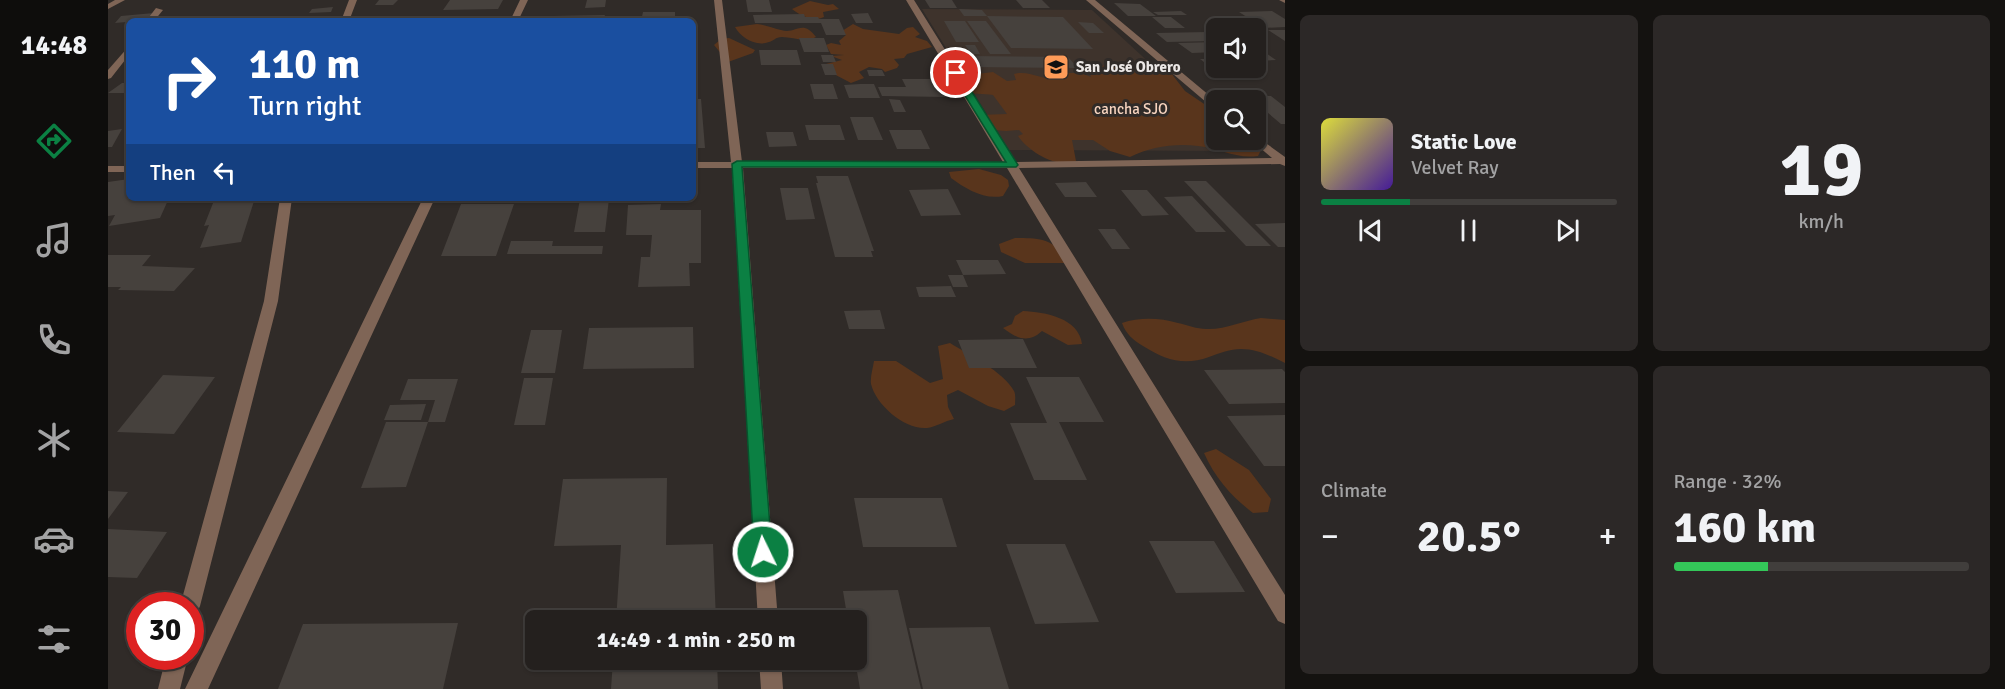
<!DOCTYPE html>
<html lang="en">
<head>
<meta charset="utf-8">
<style>
  body { margin:0; font-family:Signika,sans-serif; background:#2c2827; color:#f1f3f6; height:100vh; display:flex; flex-direction:column; font-size:22px; white-space:nowrap }
  * { box-sizing:border-box; margin:0 }
  p { font-size:20px; color:#a3a3a4 }
  .icon { flex:none; width:33px; height:33px; fill:none; stroke:currentColor; stroke-width:2; stroke-linecap:round; stroke-linejoin:round }
  .map { position:relative; flex:1; overflow:hidden }
  .side { display:flex; flex-direction:column; gap:15px; padding:15px; background:#141210; width:720px }
  .side>* { flex:none }
  .hud { position:absolute; left:18px; top:18px; width:570px; height:183px; border-radius:9px; box-shadow:0 2px 4px #0004,0 0 0 2px #413e3c; background:#1a4fa0; color:#fff; overflow:hidden }
  .tools { position:absolute; left:1098px; top:18px; display:grid; gap:12px }
  .tools a { display:grid; place-items:center; width:60px; height:60px; border-radius:9px; background:#24201e; box-shadow:0 2px 4px #0004,0 0 0 2px #413e3c; font-size:30px }
  .speed { position:absolute; left:18px; top:592px; display:flex; gap:12px; font-size:30px; font-weight:700; text-align:center }
  .speed>* { display:grid; place-content:center; width:78px; height:78px; border-radius:50%; background:#24201e; box-shadow:0 2px 4px #0004,0 0 0 2px #413e3c; line-height:1 }
  .speed .limit { border:9px solid #d22; background:#fff; color:#111 }
  .pin { position:absolute; display:grid; place-items:center; width:51px; height:51px; color:#fff; margin:-26px; border:3px solid #fff; border-radius:50%; box-shadow:0 2px 6px #0007 }
  .me { position:absolute; width:66px; margin:-33px; rotate:356deg; stroke-linejoin:round; filter:drop-shadow(0 0 4px #0008) }
  .turn { display:flex; align-items:center; gap:21px; height:126px; padding:0 24px; font-size:27px }
  .turn .icon { width:78px; height:78px; stroke-width:2.5 }
  .turn b { display:block; font-size:42px; line-height:51px }
  .then { display:flex; align-items:center; height:57px; padding:0 24px; background:#0003; gap:12px; font-size:22px }
  .big { font-size:45px; font-weight:700; line-height:1.1 }
  .side .tile { flex:1; display:flex; flex-direction:column; justify-content:center; gap:9px; min-width:0; padding:0 21px; border-radius:9px; background:#2c2827 }
  .side .dial { align-items:center; gap:0 }
  .dial b { font-size:78px; line-height:1 }
  .song { display:flex; align-items:center; gap:18px }
  .cover { width:72px; height:72px; border-radius:9px; background:linear-gradient(135deg,hsl(60 70% 55%),hsl(260 70% 35%)) }
  .played { height:6px; border-radius:3px; background:linear-gradient(90deg,#0b8043 30%,#413e3c 30%) }
  .keys { display:flex; justify-content:space-around; direction:ltr }
  .heat { display:flex; justify-content:space-between; align-items:center; font-size:33px; direction:ltr }
  .charge { height:9px; border-radius:4px; background:linear-gradient(90deg,#34c759 32%,#413e3c 0) }
  .side .tiles { flex:1; display:grid; gap:15px; grid-template-columns:repeat(2,1fr) }
  .trip { position:absolute; left:417px; top:610px; width:342px; height:60px; border-radius:9px; background:#24201e; box-shadow:0 2px 4px #0004,0 0 0 2px #413e3c; font-weight:700; line-height:60px; text-align:center }
  main { display:flex; flex:1; min-height:0 }
  .menu { display:flex; flex-direction:column; width:108px; justify-content:space-around; align-items:center; background:#0e0d0c; color:#a3a3a4 }
  .menu .icon { width:42px; height:42px }
  .menu .active { color:#0b8043 }
  .menu b { font-size:27px; color:#f1f3f6 }
  .map>svg:first-child { display:block }
  .built { fill:#3e332c }
  .green { fill:#59351c }
  .building { fill:#46413d }
  .lines { fill:none; stroke-linecap:round; stroke-linejoin:round }
  .minor { fill:#7f6556; fill-rule:evenodd }
  .route { fill:#0b8043; stroke:#07532c; stroke-width:1.5 }
  .labels { text-anchor:middle; dominant-baseline:central; stroke-width:6; stroke-linejoin:round; paint-order:stroke }
  .far-poi-label { font-size:15px; font-weight:bold; fill:#ece8e6; stroke:#302b28; text-anchor:start }
  .far-park-label { font-size:15px; fill:#f7d4bf; stroke:#302b28 }
</style>
</head>
<body>
<main>
<nav class="menu">
<b>14:48</b>
<svg class="icon active" aria-label="directions" viewBox="0 0 24 24"><path d="M12 3l9 9-9 9-9-9zM9 14v-3h6M13 9l2 2-2 2"/></svg>
<svg class="icon" aria-label="music" viewBox="0 0 24 24"><path d="M9 18V5l10-2v13"/><circle cx="6" cy="18" r="3"/><circle cx="16" cy="16" r="3"/></svg>
<svg class="icon" aria-label="phone" viewBox="0 0 24 24"><path d="M5 4h4l2 5-3 2q2 4 5 5l2-3 5 2v4C11 20 4 13 5 4z"/></svg>
<svg class="icon" aria-label="climate" viewBox="0 0 24 24"><path d="M12 3v18M4 7l16 10M4 17L20 7"/></svg>
<svg class="icon" aria-label="car" viewBox="0 0 24 24"><path d="M5 17H2v-5l4-1 3-4h7l3 4 3 1v5h-3M9 17h6M6 11h13"/><circle cx="7" cy="17" r="2"/><circle cx="17" cy="17" r="2"/></svg>
<svg class="icon" aria-label="filters" viewBox="0 0 24 24"><path d="M4 7h16M4 17h16"/><circle cx="9" cy="7" r="2"/><circle cx="15" cy="17" r="2"/></svg>
</nav>
<div class="map">
<svg width="1177" height="689" viewBox="0 0 1177 689">
  <rect width="100%" height="100%" fill="#302b28"/>
  <path class="built" d="M814,9L984,10L1108,124V140L1138,151L901,150Z"/>
  <path class="green" d="M702,1L720,5L725,4L731,9L715,12L716,17C705,22 693,16 684,9Z
    M649,24C658,25 664,28 673,30C688,35 694,18 708,37C697,43 685,37 674,37C667,37 666,41 661,42C648,47 633,38 627,27Z
    M745,24L755,29L791,34L799,28L805,27L812,34L807,37L819,41L824,47L799,54L796,58L786,59L791,65L789,68L777,72L774,69L761,67L751,72L756,78L743,83L722,72L718,64L734,60L723,56L736,55L723,54L718,45L723,43L733,45L731,41L738,35L734,31Z
    M621,38L647,50L645,53L620,62L606,45L613,39Z
    M1014,63L1050,65L1063,73L1077,91L1108,112V140H1147L1154,148L1150,156C1126,159 1113,148 1090,146C1067,143 1042,147 1022,157L1002,151L985,140H964L968,161C949,169 921,152 910,136L915,134L911,130C895,132 880,132 869,118L871,115L899,114L885,95C867,92 839,97 827,79L843,74L861,75L885,72L899,81L908,80L906,74C922,70 933,80 947,79L941,76L942,73H973L983,77L982,74L998,64Z
    M871,169L893,175L900,180L901,186L895,196C876,200 858,189 843,178L841,172Z
    M907,238C928,238 945,238 957,257L956,263H917L893,252L891,244Z
    M915,311C937,312 971,318 974,344L960,345L934,331C920,344 908,338 895,328L904,324L907,316Z
    M1153,318L1177,320V363C1163,356 1149,349 1133,349C1122,349 1112,353 1101,357C1076,366 1057,360 1035,346C1025,340 1018,334 1014,323C1032,317 1052,318 1070,323C1079,325 1089,329 1098,329C1117,330 1134,321 1153,318Z
    M842,343C860,354 896,372 906,391C908,395 907,401 907,405L896,411L880,406L850,390L839,395L840,407L846,419C837,421 827,427 819,428C797,430 768,405 763,384C762,377 765,368 766,361H788L822,383L835,379L830,346Z
    M1108,449L1141,470L1163,499L1160,512L1145,513C1124,497 1107,478 1096,453Z"/>
  <path class="building" d="M271,0H290L285,5H267Z
    M342,0H395L390,9L335,10Z
    M479,0H498L497,7L477,8Z
    M638,0H661L664,12H640Z
    M817,0H844L849,8H822Z
    M908,0H934L942,8H915Z
    M1006,3L1032,4L1048,16H1020Z
    M225,7L223,12L201,13L204,9Z
    M851,9L874,10L879,16H856Z
    M1073,11L1079,15H1050L1045,12Z
    M1164,11L1177,19V27L1156,28L1131,12Z
    M535,12H567V21H533Z
    M46,13L41,20L7,23L13,16Z
    M760,13L765,23H748L743,14Z
    M696,14L697,17H710L711,19H731L738,35H718L713,23H647L645,15Z
    M497,15L495,21H443L444,16Z
    M879,16L955,17L985,49L903,48Z
    M1044,17H1063L1077,28H1057Z
    M348,19H386L385,21H346Z
    M836,21H857L871,42H848Z
    M859,21H878L903,54H882Z
    M970,22L985,23L996,33H981Z
    M1160,30H1177V41Z
    M1100,32L1108,36V41L1059,42L1048,33Z
    M691,38H716L721,52H696Z
    M1108,42V52L1084,53L1070,43Z
    M857,45H867L872,54H863Z
    M1148,49H1152L1168,60L1148,61V55H1150Z
    M651,50H689L693,65H653Z
    M713,55H725L728,62H715Z
    M858,56L960,57L970,68L865,67Z
    M1092,59H1108V68H1148V64L1156,70L1108,71Z
    M713,64H725L729,75H717Z
    M759,70H774L777,76H761Z
    M794,79H827L838,97L774,96L770,87H798Z
    M14,83H21V93H0Z
    M702,84H725L730,99H706Z
    M752,84H766L772,98H741L736,85Z
    M1140,96H1163L1177,107V124H1173Z
    M585,99H593L597,148H585Z
    M781,99L792,100L798,112H786Z
    M742,117H765L775,140H750Z
    M697,125H732L737,140H701Z
    M14,129L4,147H0V131Z
    M781,130H813L822,149H789Z
    M658,132H685L689,146L661,147Z
    M708,176H740L766,251H763L765,257H727L708,183H710Z
    M21,179L18,193L21,192V198H61L52,218L1,226L7,215L0,216V182Z
    M1076,181H1098L1163,246H1138Z
    M978,182L989,197H957L947,183Z
    M672,188H700L707,219L678,220Z
    M840,189L853,215L813,216L801,190Z
    M1013,190H1039L1061,215L1034,216Z
    M1084,196L1118,232H1088L1056,197Z
    M107,198H147L133,242L92,248L101,225L96,226Z
    M472,199H501L497,232H466Z
    M353,204H406L388,256H333Z
    M553,204L552,210H593V263H581L582,286L530,287L533,257H542L544,235H518L520,205Z
    M1177,223V247H1170L1147,224Z
    M990,229H1007L1022,249H1004Z
    M403,241H445L444,246H495L494,254H399Z
    M0,255H43L34,266L87,268L66,291L10,290L13,287H0Z
    M848,260H890L898,274L855,275Z
    M840,275H855L860,287H845Z
    M843,286L848,297H811L808,287Z
    M772,310L777,329H741L736,311Z
    M585,327L586,368L475,369L481,328Z
    M423,330H454L447,373H413Z
    M915,339L929,368H861L850,340Z
    M1174,369L1177,372V403L1121,404L1096,370Z
    M55,375L107,377L66,434L9,432Z
    M918,377H971L996,422H951L979,480H926L902,423H939Z
    M416,378H445L437,425H406Z
    M300,379H350L337,422H320L327,400H292Z
    M318,404L313,420H276L282,405Z
    M1177,415V466H1156L1119,416Z
    M278,422H320L298,487L253,488Z
    M559,478L558,545L605,544L608,621H508L513,545L446,546L455,479Z
    M0,491L20,492L0,519Z
    M746,498H834L849,547H755Z
    M0,529L59,532L29,578L0,577Z
    M1041,541H1106L1137,592L1068,593Z
    M898,544H957L991,622L927,624Z
    M790,590L813,689H752L747,660H748V621H740L735,591Z
    M350,623L335,689H170L195,624Z
    M882,627L901,689H815L801,628Z
    M505,660H609L610,689H503Z"/>
  <g class="lines">
    <path class="minor" d="M7,0H17L0,9V4Z
      M241,0H249L241,21H233Z
      M412,0H420L410,21H402Z
      M606,0H614L634,162H895L798,0H806L907,162L1164,158L1144,141L1143,140H1148V136L1177,157V166L1172,164L911,168L1177,595V624L1170,621L899,168H635L670,621H650L624,168H585V162H623Z
      M978,0H987L1108,101V109L1105,108Z
      M1171,0H1177V3Z
      M48,8L55,10L46,21H38Z
      M21,46V55L3,78L0,79V70Z
      M0,166H21V172H0Z
      M172,198H184L170,301L92,606L89,613L82,616V606H72L156,301Z
      M315,198H327L100,689H77Z
      M58,657H80L72,689H50Z
      M651,660H673L675,689H653Z"/>
  </g>
  <path class="route" d="M845,71L852,73L910,165L908,167H634L664,552L661,558L655,561L649,558L646,552L624,164L629,161L898,162L843,73Z"/>
  <defs>
    <g id="school-square" transform="scale(1.35)"><rect x="-9" y="-9" width="18" height="18" rx="4" fill="#fe9b58" stroke="#302b28"/><path d="M0-5L7-2L0 1L-7-2ZM-4 1L0 2.5L4 1V4Q0 6-4 4Z" fill="#111"/></g>
  </defs>
  <g fill-rule="evenodd">
    <use href="#school-square" x="948" y="67"/>
  </g>
  <g class="labels">
    <g class="far-poi-label">
      <text x="968" y="67">San José Obrero</text>
    </g>
    <g class="far-park-label">
      <text x="1023" y="109">cancha SJO</text>
    </g>
  </g>
</svg>
<div class="tools">
<a><svg class="icon" aria-label="sound" viewBox="0 0 24 24"><path d="M4 9h4l5-4v14l-5-4H4zM17 9q2 3 0 6"/></svg></a>
<a><svg class="icon" aria-label="search" viewBox="0 0 24 24"><circle cx="10" cy="10" r="6"/><path d="M15 15l6 6"/></svg></a>
</div>
<div class="speed"><div class="limit">30</div></div>
<div class="pin" style="left:848px;top:73px;background:#d93025"><svg class="icon" aria-label="arrive" viewBox="0 0 24 24"><path d="M6 21V4h12l-3 4 3 4H6"/></svg></div>
<svg class="me" style="left:655px;top:552px" viewBox="-20 -20 40 40"><circle r="17" fill="#0b8043" stroke="#fff" stroke-width="3"/><path d="M0-11L8 9 0 5-8 9z" fill="#fff"/></svg>
<div class="trip">14:49 · 1 min · 250 m</div>
<div class="hud">
<div class="turn"><svg class="icon" aria-label="right" viewBox="0 0 24 24"><path d="M7 20v-9h11M14 6l5 5-5 5"/></svg><div><b>110 m</b>Turn right</div></div>
<div class="then">Then<svg class="icon" aria-label="left" viewBox="0 0 24 24"><path d="M17 20v-9H6M10 6l-5 5 5 5"/></svg></div>
</div>
</div>
<section class="side">
<div class="tiles">
<div class="tile">
<div class="song"><i class="cover"></i><div><b>Static Love</b><p>Velvet Ray</p></div></div>
<div class="played"></div>
<div class="keys"><svg class="icon" aria-label="previous" viewBox="0 0 24 24"><path d="M18 5L8 12l10 7zM5 5v14"/></svg><svg class="icon" aria-label="pause" viewBox="0 0 24 24"><path d="M8 5v14M16 5v14"/></svg><svg class="icon" aria-label="next" viewBox="0 0 24 24"><path d="M6 5l10 7-10 7zM19 5v14"/></svg></div>
</div>
<div class="tile dial"><b>19</b><p>km/h</p></div>
<div class="tile"><p>Climate</p>
<div class="heat"><a>−</a><b class="big">20.5°</b><a>+</a></div>
</div>
<div class="tile"><p>Range · 32%</p><b class="big">160 km</b><div class="charge"></div></div>
</div>
</section>
</main>
</body>
</html>
